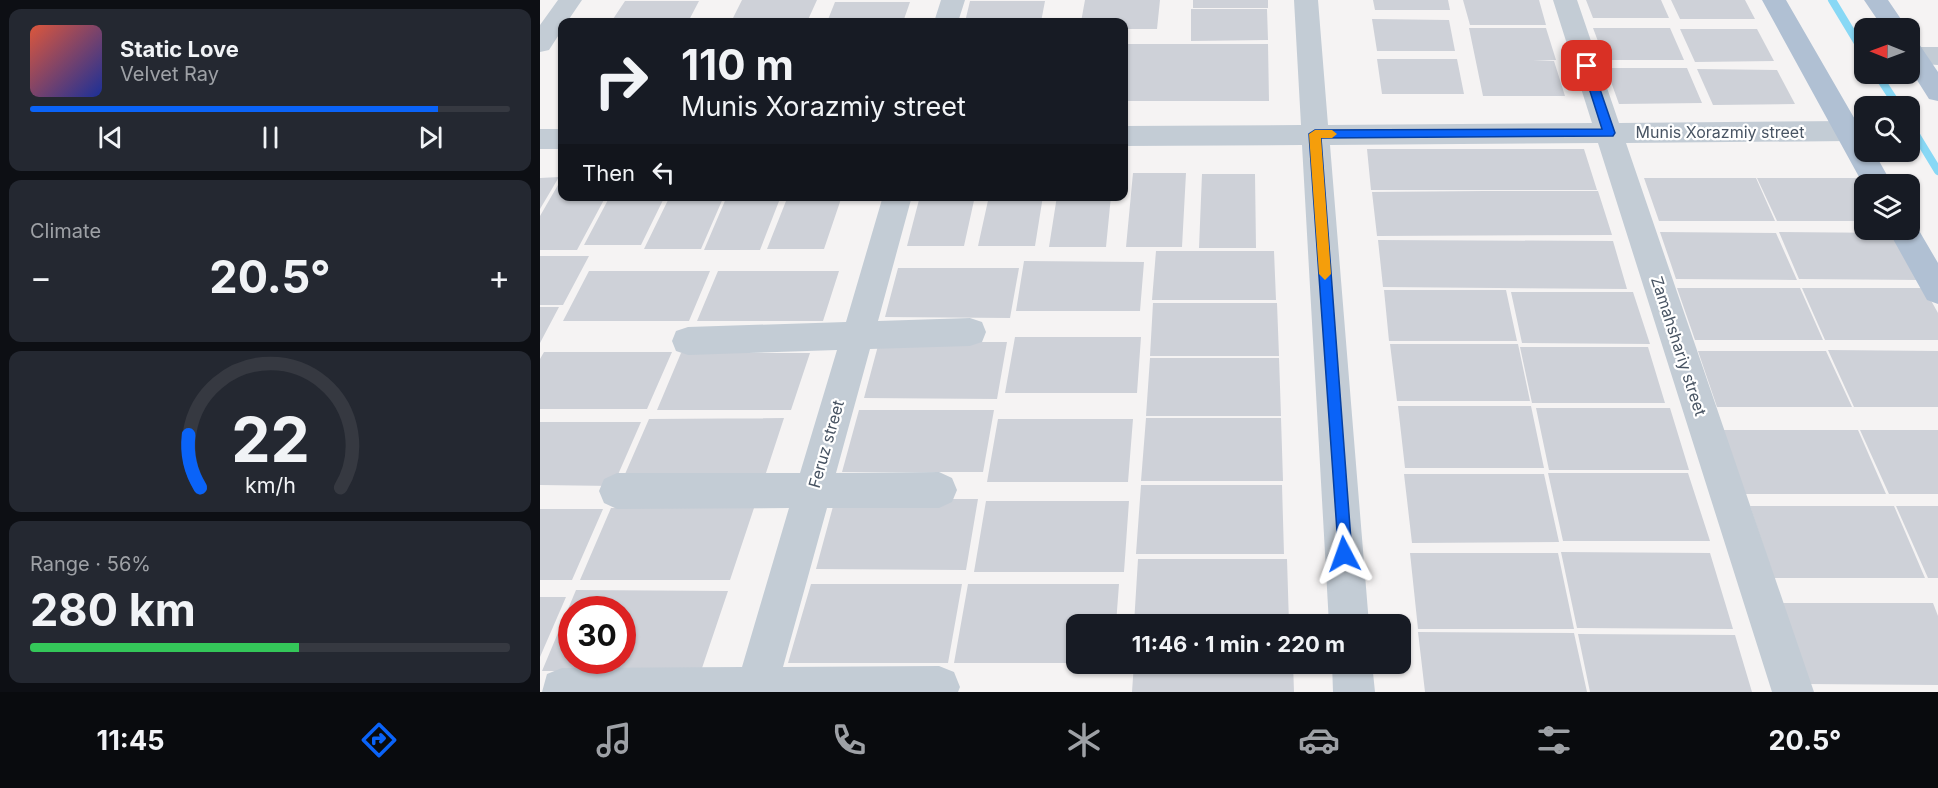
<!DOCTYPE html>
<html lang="en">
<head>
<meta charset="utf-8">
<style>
  body { margin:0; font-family:Inter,sans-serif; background:#242831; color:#f1f3f6; height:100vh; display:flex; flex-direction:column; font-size:22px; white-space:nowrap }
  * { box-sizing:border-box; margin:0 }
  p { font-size:20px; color:#9ea1a6 }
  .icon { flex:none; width:33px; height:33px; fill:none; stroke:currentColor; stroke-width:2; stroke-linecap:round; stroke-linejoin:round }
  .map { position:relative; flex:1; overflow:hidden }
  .details { display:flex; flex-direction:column; gap:9px; padding:9px; background:#0d0f14; width:540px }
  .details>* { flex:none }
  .top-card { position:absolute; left:18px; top:18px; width:570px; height:183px; border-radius:12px; box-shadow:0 2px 4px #0004; background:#171b24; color:#f1f3f6; overflow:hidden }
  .needle { width:39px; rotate:271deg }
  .buttons { position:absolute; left:1314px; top:18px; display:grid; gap:12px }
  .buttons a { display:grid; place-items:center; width:66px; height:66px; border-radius:12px; background:#171b24; box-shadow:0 2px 4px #0004; font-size:30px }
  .speed { position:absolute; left:18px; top:596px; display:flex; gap:12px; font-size:30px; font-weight:700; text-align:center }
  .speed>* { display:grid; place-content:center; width:78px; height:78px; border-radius:50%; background:#171b24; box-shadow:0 2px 4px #0004; line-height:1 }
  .speed .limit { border:9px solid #d22; background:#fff; color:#111 }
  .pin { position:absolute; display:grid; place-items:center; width:51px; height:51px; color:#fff; margin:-26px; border-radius:12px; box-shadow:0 3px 9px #0006 }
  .me { position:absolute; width:66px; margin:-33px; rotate:356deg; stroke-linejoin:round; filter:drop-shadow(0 0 4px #0008) }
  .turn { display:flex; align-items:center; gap:21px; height:126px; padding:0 24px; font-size:27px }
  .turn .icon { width:78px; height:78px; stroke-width:2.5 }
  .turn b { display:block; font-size:42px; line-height:51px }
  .then { display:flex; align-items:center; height:57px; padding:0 24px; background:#0003; gap:12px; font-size:22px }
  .big { font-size:45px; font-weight:700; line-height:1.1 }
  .details .card { flex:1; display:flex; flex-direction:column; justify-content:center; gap:9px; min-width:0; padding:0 21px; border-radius:12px; background:#242831 }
  .details .dial { align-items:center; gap:0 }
  .dial svg { height:156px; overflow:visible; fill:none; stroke:#363941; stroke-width:7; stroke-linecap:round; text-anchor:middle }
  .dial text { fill:#f1f3f6; stroke:none }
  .song { display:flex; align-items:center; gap:18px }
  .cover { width:72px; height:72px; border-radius:9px; background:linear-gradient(135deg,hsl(10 70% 55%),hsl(230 70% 35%)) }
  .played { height:6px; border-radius:3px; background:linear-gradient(90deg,#0a63f8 85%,#363941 85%) }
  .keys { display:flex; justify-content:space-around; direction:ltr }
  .heat { display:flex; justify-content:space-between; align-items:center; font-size:33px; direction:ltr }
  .charge { height:9px; border-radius:4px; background:linear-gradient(90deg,#34c759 56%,#363941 0) }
  .trip { position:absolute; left:526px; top:614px; width:345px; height:60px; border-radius:12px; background:#171b24; box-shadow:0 2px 4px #0004; font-weight:700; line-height:60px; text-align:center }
  .dock { display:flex; height:96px; justify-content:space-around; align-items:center; background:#090b0e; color:#9ea1a6 }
  .dock .icon { width:42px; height:42px }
  .dock .active { color:#0a63f8 }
  .dock b { font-size:27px; color:#f1f3f6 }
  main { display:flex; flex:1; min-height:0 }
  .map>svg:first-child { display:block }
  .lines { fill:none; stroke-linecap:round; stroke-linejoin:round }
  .stream { stroke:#88d8f5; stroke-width:8 }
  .building { fill:#ced1d8; fill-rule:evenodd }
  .minor { fill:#c3ccd5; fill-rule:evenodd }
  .major { fill:#b0c0d3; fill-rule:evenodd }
  .route { fill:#0a63f8; stroke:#0640a1; stroke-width:1.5 }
  .slow { fill:#f59e0b }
  .labels { text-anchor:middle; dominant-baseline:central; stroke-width:4.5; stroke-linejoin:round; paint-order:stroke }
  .street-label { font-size:16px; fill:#485463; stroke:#fff }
</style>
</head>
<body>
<main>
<section class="details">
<div class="card">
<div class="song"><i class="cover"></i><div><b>Static Love</b><p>Velvet Ray</p></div></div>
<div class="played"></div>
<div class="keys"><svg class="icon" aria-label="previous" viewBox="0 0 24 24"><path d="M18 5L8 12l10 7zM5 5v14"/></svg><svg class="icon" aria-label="pause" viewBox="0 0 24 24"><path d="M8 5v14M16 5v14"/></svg><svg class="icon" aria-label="next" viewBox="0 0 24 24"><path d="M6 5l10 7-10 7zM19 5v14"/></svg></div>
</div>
<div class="card"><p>Climate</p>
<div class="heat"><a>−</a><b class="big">20.5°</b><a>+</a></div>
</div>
<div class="card dial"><svg viewBox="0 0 100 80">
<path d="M14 69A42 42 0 1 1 86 69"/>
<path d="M14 69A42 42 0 0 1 8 42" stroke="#0a63f8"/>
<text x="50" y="56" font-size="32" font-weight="700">22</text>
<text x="50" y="72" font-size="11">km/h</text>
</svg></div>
<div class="card"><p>Range · 56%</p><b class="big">280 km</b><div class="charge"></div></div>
</section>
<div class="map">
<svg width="1398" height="692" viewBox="0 0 1398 692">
  <rect width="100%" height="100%" fill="#f5f3f3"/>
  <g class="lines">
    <path class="stream" d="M1292,0L1324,53
      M1337,74L1358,106
      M1370,125L1398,171"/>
  </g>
  <path class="building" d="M202,0H277L267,22H191Z
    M545,0H620L617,29H584V22H541Z
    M653,0H728V8H653Z
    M833,0H908L910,10H835Z
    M923,0H999L1006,25H930Z
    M1046,0H1121L1129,18H1053Z
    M1131,0H1205L1215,19H1140Z
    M85,1H159L148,22H71Z
    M430,1H505L501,22H425Z
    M295,2H370L363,22H287Z
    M651,9H727L728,40L651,41Z
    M832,19L909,20L915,51H837Z
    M929,28H1006L1016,60L993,61H1014L1025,96H943Z
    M1053,28H1130L1144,60H1065Z
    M1140,29H1217L1234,61L1155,62Z
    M584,44H728L729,101H584Z
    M837,59H917L924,94H842Z
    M1066,68H1147L1162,103L1079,104Z
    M1157,69L1237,70L1255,104L1173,105Z
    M827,149H1044L1057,190H831Z
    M593,173H646L642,247H586Z
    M662,174H715L716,248H659Z
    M19,177L0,209V178Z
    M22,178V196H66L37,250H0V216Z
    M1104,178H1216L1235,221H1119Z
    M1217,178H1329L1324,184V221H1237Z
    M945,191H1058L1072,235L837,236L832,192Z
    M70,196H125L101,245H44Z
    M130,196H184L161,249H104Z
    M187,196H241L220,250H164Z
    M248,196H302L284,249H227Z
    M380,196H435L424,246H367Z
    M449,196H503L495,246H438Z
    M517,196H571L566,247H509Z
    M1120,232L1236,233L1257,280L1136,279Z
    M1239,232L1355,233L1381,280L1259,279Z
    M838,240L1073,241L1087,289L843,287Z
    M616,251H734L736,300H612Z
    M0,256H49L23,305H0Z
    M484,261L604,262L600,311H476Z
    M358,268H479L470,318L345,317Z
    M49,271H170L149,321H23Z
    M178,271H299L283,321H157Z
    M1137,288H1260L1283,340H1155Z
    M1262,288H1384L1398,313V340H1285Z
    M844,290H966L977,341H849Z
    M971,292H1093L1110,344L982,343Z
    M613,303H737L739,356H610Z
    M0,307H19L0,343Z
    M475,337H601L597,393H465Z
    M339,342H467L457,399L324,398Z
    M850,344H978L990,401H857Z
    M980,347H1108L1125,403H992Z
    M1288,350L1398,351V407H1314Z
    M1158,351H1286L1312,407H1177Z
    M4,352H132L107,409H0V359Z
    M141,353H270L251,410H117Z
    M610,358H739L741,416H606Z
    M858,406H991L1004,468H865Z
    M996,408H1130L1149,470H1009Z
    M319,410H454L443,472H302Z
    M244,418L223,482L82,481L109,419Z
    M606,418H741L743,481H601Z
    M458,419H593L588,482H447Z
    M0,422H101L73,486L0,485Z
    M1182,430H1318L1346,494H1204Z
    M1320,430H1398V494H1349Z
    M1008,473H1148L1170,541H1023Z
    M864,474H1004L1019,542L872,543Z
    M601,485H742L744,554H596Z
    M295,499H438L426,570L276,569Z
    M446,501H589L584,572H434Z
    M1210,506H1354L1385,578H1234Z
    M1356,506H1398V578H1388Z
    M71,508H214L190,580H40Z
    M0,509H63L32,580H0Z
    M1021,552L1170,553L1193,629L1037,628Z
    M870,553H1018L1034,629H878Z
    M598,559H747L749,624H594Z
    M271,584H422L408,663H248Z
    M428,584H579L576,624H537V663H414Z
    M36,590L188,591L161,671H2ZM32,609H82V660H32Z
    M0,597H26L0,657Z
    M1239,603H1393L1398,616V685L1267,684Z
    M878,632L1034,633L1047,692H885Z
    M1038,634L1195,635L1212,692H1050Z
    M594,663H753L754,692H592Z"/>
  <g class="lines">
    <path class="minor" d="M18,0H42L27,22H22V30L9,50L0,52V25Z
      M401,0H425L418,22H394Z
      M754,0H778L788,125L1052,123L1013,0H1037L1079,123L1308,121L1318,124L1322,131L1318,138L1308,141L1086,143L1274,692H1232L1058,143L790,145L829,624H789L762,145L584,146V126L761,125Z
      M1374,47H1398V65L1370,63V49Z
      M0,129H22V149H0Z
      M343,196H372L338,321L430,318L442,322L446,332L442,342L430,346L330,349L296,473L399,472L412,478L417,490L412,502L399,508H287L243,667L399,666L414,672L420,687L418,692H2L7,674L22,668L202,667L249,508L77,509L64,503L59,491L64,479L77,473H260L297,350L148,355L136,351L132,341L136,331L148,327L306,322Z
      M792,663H832L835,692H793Z"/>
    <path class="major" d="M1222,0H1246L1324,135V152H1334L1352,184L1324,186Z
      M1324,0H1348L1367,28H1343Z
      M1370,41L1379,44L1398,72V101L1389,99L1370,69Z
      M1370,220L1374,222L1398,263V304L1387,300L1348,230H1370Z"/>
  </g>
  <path class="route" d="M1047,63L1052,66L1075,133L1073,136L781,138L812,554L810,560L804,562L799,560L769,134L775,130L1062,129L1042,66Z"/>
  <path class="slow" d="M775,130H792L797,134L792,138H781L791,274L785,280L779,274L769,134Z"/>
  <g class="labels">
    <g class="street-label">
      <text x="1180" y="132">Munis Xorazmiy street</text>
      <text transform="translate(1139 346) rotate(72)">Zamahshariy street</text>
      <text transform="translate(286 444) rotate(-74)">Feruz street</text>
    </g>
  </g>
</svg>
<div class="buttons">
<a><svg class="needle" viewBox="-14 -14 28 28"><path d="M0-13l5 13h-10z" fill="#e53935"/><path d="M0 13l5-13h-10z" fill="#9ea1a6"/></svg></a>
<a><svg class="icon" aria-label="search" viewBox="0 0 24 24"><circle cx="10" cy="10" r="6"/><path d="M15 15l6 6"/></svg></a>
<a><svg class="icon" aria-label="layers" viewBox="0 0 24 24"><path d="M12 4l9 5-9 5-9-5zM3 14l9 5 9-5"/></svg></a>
</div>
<div class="speed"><div class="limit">30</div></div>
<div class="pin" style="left:1047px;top:66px;background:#d93025"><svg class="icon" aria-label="arrive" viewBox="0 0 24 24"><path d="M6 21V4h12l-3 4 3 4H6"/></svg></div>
<svg class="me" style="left:804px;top:554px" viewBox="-20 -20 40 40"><path d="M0-17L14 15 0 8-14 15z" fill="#0a63f8" stroke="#fff" stroke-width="4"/></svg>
<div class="trip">11:46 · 1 min · 220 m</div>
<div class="top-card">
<div class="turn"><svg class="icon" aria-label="right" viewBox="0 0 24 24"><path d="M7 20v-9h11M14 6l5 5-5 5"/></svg><div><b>110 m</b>Munis Xorazmiy street</div></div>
<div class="then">Then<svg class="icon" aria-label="left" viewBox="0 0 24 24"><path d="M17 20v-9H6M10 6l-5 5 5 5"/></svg></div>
</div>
</div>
</main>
<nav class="dock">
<b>11:45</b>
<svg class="icon active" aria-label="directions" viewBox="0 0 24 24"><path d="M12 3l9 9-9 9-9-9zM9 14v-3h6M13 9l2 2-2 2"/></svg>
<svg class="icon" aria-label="music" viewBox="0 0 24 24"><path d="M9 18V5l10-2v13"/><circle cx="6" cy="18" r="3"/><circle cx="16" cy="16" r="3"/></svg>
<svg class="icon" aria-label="phone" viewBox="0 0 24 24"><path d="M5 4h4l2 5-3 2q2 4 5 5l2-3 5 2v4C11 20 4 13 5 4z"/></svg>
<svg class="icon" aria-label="climate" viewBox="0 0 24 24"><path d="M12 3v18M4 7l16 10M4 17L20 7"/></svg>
<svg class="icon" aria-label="car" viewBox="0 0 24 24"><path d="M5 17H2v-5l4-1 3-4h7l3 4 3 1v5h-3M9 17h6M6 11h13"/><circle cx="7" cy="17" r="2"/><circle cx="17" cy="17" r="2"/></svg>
<svg class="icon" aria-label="filters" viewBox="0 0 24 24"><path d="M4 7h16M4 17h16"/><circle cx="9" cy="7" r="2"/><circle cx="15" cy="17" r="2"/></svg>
<b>20.5°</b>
</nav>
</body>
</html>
